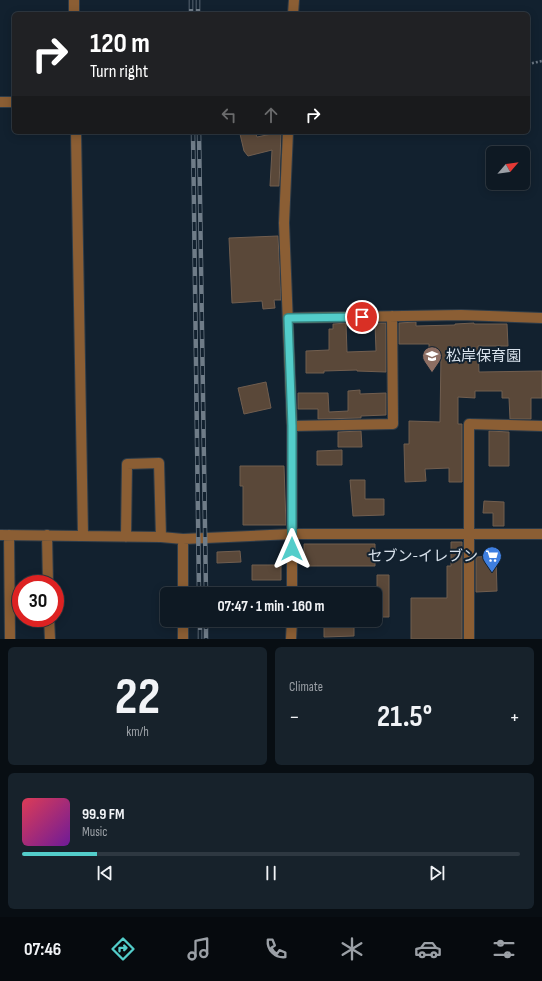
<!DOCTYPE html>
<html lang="en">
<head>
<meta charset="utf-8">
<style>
  body { margin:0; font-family:"Sofia Sans Condensed","Noto Sans JP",sans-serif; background:#17222b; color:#f1f3f6; height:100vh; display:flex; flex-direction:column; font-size:15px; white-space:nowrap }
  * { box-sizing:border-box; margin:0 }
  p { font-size:13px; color:#9ba0a6 }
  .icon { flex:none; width:22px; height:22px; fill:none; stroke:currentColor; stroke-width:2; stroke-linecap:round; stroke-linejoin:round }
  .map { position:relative; height:639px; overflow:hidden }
  .sheet { display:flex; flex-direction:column; gap:8px; padding:8px; background:#080e13; flex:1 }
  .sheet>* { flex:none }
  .banner { position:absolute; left:12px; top:12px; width:518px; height:122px; border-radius:6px; box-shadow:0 2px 10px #0003,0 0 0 1px #2e3841; background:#202124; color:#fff; overflow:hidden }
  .needle { width:26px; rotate:62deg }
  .controls { position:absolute; left:486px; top:146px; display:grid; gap:8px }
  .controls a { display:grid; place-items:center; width:44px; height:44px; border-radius:6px; background:#0e1923; box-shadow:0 2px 10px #0003,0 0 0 1px #2e3841; font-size:20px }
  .speed { position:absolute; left:12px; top:575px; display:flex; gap:8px; font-size:20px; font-weight:700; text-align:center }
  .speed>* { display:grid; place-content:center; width:52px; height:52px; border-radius:50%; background:#0e1923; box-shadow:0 2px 10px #0003,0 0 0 1px #2e3841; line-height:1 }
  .speed .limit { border:6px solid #d22; background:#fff; color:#111 }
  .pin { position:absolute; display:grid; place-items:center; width:34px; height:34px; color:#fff; margin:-17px; border:2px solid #fff; border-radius:50%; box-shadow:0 1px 4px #0007 }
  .me { position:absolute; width:44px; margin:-22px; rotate:0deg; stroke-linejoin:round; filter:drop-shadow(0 0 3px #0008) }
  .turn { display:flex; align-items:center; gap:14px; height:84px; padding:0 12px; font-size:18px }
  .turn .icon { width:52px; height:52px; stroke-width:2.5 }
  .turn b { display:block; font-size:28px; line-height:34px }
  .lanes { display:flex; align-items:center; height:38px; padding:0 12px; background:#0003; justify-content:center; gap:20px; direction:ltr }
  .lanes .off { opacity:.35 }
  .big { font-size:30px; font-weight:700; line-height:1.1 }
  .sheet .widget { flex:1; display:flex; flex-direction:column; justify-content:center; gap:6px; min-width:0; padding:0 14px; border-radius:6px; background:#17222b }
  .sheet .dial { align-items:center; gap:0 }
  .dial b { font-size:52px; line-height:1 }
  .song { display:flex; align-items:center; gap:12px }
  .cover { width:48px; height:48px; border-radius:6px; background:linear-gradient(135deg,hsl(350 70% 55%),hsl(280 70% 35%)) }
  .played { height:4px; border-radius:2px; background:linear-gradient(90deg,#53cdca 15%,#2e3841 15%) }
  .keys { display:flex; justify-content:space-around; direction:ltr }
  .heat { display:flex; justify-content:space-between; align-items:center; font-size:22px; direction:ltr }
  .sheet .tiles { flex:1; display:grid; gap:8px; grid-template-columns:1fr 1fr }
  .widget:last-child { grid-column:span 2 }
  .trip { position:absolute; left:160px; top:587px; width:222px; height:40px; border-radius:6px; background:#0e1923; box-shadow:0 2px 10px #0003,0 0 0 1px #2e3841; font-weight:700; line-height:40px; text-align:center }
  .dock { display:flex; height:64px; justify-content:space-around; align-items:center; background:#060a0e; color:#9ba0a6 }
  .dock .icon { width:28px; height:28px }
  .dock .current { color:#53cdca }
  .dock b { font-size:18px; color:#f1f3f6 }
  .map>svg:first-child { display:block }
  .building { fill:#5a4839; stroke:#715e4f }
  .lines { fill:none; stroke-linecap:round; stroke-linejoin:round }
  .minor-casing { stroke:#2e3c49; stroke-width:12 }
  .path { stroke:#697582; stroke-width:2.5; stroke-dasharray:2 2; stroke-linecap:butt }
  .minor { stroke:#8b5e34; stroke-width:10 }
  .rail-casing { stroke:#6f7c88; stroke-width:4.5 }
  .rail { stroke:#12212f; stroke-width:3; stroke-dasharray:9; stroke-linecap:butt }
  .route-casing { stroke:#368583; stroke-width:10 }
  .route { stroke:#53cdca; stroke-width:7 }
  .labels { text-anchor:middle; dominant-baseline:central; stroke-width:4; stroke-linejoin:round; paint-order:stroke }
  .poi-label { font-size:15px; fill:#d7e1eb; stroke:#12212f; text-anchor:start }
</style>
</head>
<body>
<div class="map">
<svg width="542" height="639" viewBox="0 0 542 639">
  <rect width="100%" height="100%" fill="#12212f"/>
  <path class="building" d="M249,132H255L257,137L281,132L279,186H270L272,150L248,156L244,151L240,134Z
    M278,236L281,300H274L275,308L263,309L262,301L232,303L229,238Z
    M416,322V326L455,325V324L474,323V324H507L508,346H478L479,372L542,371V398H531V419H510L509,398H502V391H475V398L458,397V424H462V482H449V468L425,469L426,481L405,482L404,444H409V421L440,422L441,354H429V344H399V323Z
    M346,323L347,352L376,351L375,323H386V372L357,371V370L324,371V373H306V351L329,350V329H333V324Z
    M266,382L271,408L244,414L238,388Z
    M360,390V394L386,393V415L361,416V418L318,419V409H298V393H328L329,412L348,411V391Z
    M361,431L362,447H338V432Z
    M489,431L509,432V466H489Z
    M342,450V465H317V451Z
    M240,466H284L286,525H243V486H240Z
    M350,480H365V499H384V515L353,516Z
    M484,501L504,502V526H493V513H483Z
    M451,542H462V639H411V598H447V566H451Z
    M304,544H375V566H304Z
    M240,551L241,562L217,563V552Z
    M496,556L497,591L476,592V557Z
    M252,565H281V580H252Z
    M377,575H389V617H377Z
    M324,620H354V636L324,637Z"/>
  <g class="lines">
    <g class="minor-casing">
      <path id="minor" d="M74,0V14
        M293,14L294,0
        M0,102H14
        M76,132L83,536
        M288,132L284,223L292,426V594
        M288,318L461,315L542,318
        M292,426L393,424L392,316
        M0,535L161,537L183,539L292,534H542
        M9,535L10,639
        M47,535L48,584
        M126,537L127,464L159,463L161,537
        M183,539V594
        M49,618L50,639
        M183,620V639
        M291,639L292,620
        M469,639V424L542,426"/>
    </g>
    <path class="path" d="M528,64L542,61"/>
    <use href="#minor" class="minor"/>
    <g class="rail-casing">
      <path id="rail" d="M191,0V14
        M198,0V14
        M193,132L199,594
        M199,132L206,594
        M206,620V639
        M200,639V620"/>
    </g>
    <use href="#rail" class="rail"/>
  </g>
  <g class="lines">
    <g class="route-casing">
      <path id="route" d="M292,549V426L288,318L362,317"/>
    </g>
    <use href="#route" class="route"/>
  </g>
  <defs>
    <g id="school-pin" transform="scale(1)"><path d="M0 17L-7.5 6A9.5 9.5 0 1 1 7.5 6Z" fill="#8d6e63" stroke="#12212f"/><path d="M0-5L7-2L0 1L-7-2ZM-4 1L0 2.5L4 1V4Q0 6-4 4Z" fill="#fff"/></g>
    <g id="supermarket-pin" transform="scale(1)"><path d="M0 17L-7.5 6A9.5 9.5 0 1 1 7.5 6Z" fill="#3f7fe0" stroke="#12212f"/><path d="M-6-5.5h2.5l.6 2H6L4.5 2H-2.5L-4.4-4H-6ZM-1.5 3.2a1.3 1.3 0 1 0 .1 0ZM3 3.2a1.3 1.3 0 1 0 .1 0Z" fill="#fff"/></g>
  </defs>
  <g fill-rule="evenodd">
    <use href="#school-pin" x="432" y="356"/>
    <use href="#supermarket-pin" x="492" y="556"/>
  </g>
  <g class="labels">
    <g class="poi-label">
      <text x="446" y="356">松岸保育園</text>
      <text x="478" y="556" text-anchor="end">セブン-イレブン</text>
    </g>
  </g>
</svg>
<div class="controls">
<a><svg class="needle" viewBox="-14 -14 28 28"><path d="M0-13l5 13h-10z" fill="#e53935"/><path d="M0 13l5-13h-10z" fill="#9ba0a6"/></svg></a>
</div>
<div class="speed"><div class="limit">30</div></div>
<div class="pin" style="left:362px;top:317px;background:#d93025"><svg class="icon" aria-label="arrive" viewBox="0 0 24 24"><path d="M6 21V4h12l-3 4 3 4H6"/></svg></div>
<svg class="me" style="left:292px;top:549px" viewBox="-20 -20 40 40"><path d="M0-17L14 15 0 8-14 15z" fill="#53cdca" stroke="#fff" stroke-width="4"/></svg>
<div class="trip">07:47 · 1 min · 160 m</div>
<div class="banner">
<div class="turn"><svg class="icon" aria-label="right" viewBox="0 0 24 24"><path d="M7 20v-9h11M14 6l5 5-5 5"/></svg><div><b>120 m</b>Turn right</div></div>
<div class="lanes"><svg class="icon off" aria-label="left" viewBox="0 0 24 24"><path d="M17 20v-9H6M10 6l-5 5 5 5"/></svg><svg class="icon off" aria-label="ahead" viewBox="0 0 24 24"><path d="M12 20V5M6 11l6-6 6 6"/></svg><svg class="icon" aria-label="right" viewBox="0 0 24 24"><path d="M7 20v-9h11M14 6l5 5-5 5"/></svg></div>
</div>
</div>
<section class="sheet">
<div class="tiles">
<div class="widget dial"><b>22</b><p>km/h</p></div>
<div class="widget"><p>Climate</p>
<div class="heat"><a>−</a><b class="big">21.5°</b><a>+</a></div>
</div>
<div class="widget">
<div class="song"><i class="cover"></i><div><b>99.9 FM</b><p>Music</p></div></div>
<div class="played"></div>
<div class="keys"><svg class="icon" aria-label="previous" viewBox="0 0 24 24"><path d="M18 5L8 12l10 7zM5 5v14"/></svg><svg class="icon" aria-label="pause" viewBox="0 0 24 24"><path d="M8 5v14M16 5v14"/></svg><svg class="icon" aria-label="next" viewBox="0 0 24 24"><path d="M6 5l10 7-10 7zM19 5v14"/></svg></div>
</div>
</div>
</section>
<nav class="dock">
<b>07:46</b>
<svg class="icon current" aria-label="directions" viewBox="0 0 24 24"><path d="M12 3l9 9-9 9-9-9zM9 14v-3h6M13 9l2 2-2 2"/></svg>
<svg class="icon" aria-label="music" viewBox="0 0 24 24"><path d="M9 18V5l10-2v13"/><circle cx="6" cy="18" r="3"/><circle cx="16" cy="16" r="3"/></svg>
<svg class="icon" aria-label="phone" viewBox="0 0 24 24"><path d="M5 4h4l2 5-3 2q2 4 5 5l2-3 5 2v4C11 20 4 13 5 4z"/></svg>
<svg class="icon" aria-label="climate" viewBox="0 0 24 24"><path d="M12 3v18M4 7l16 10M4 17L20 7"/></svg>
<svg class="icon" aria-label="car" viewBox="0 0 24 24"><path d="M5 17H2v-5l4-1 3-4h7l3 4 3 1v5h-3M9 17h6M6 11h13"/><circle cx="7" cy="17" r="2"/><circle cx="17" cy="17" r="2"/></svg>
<svg class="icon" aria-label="filters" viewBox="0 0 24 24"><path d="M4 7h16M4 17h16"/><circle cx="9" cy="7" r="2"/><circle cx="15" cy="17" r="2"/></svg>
</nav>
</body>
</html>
